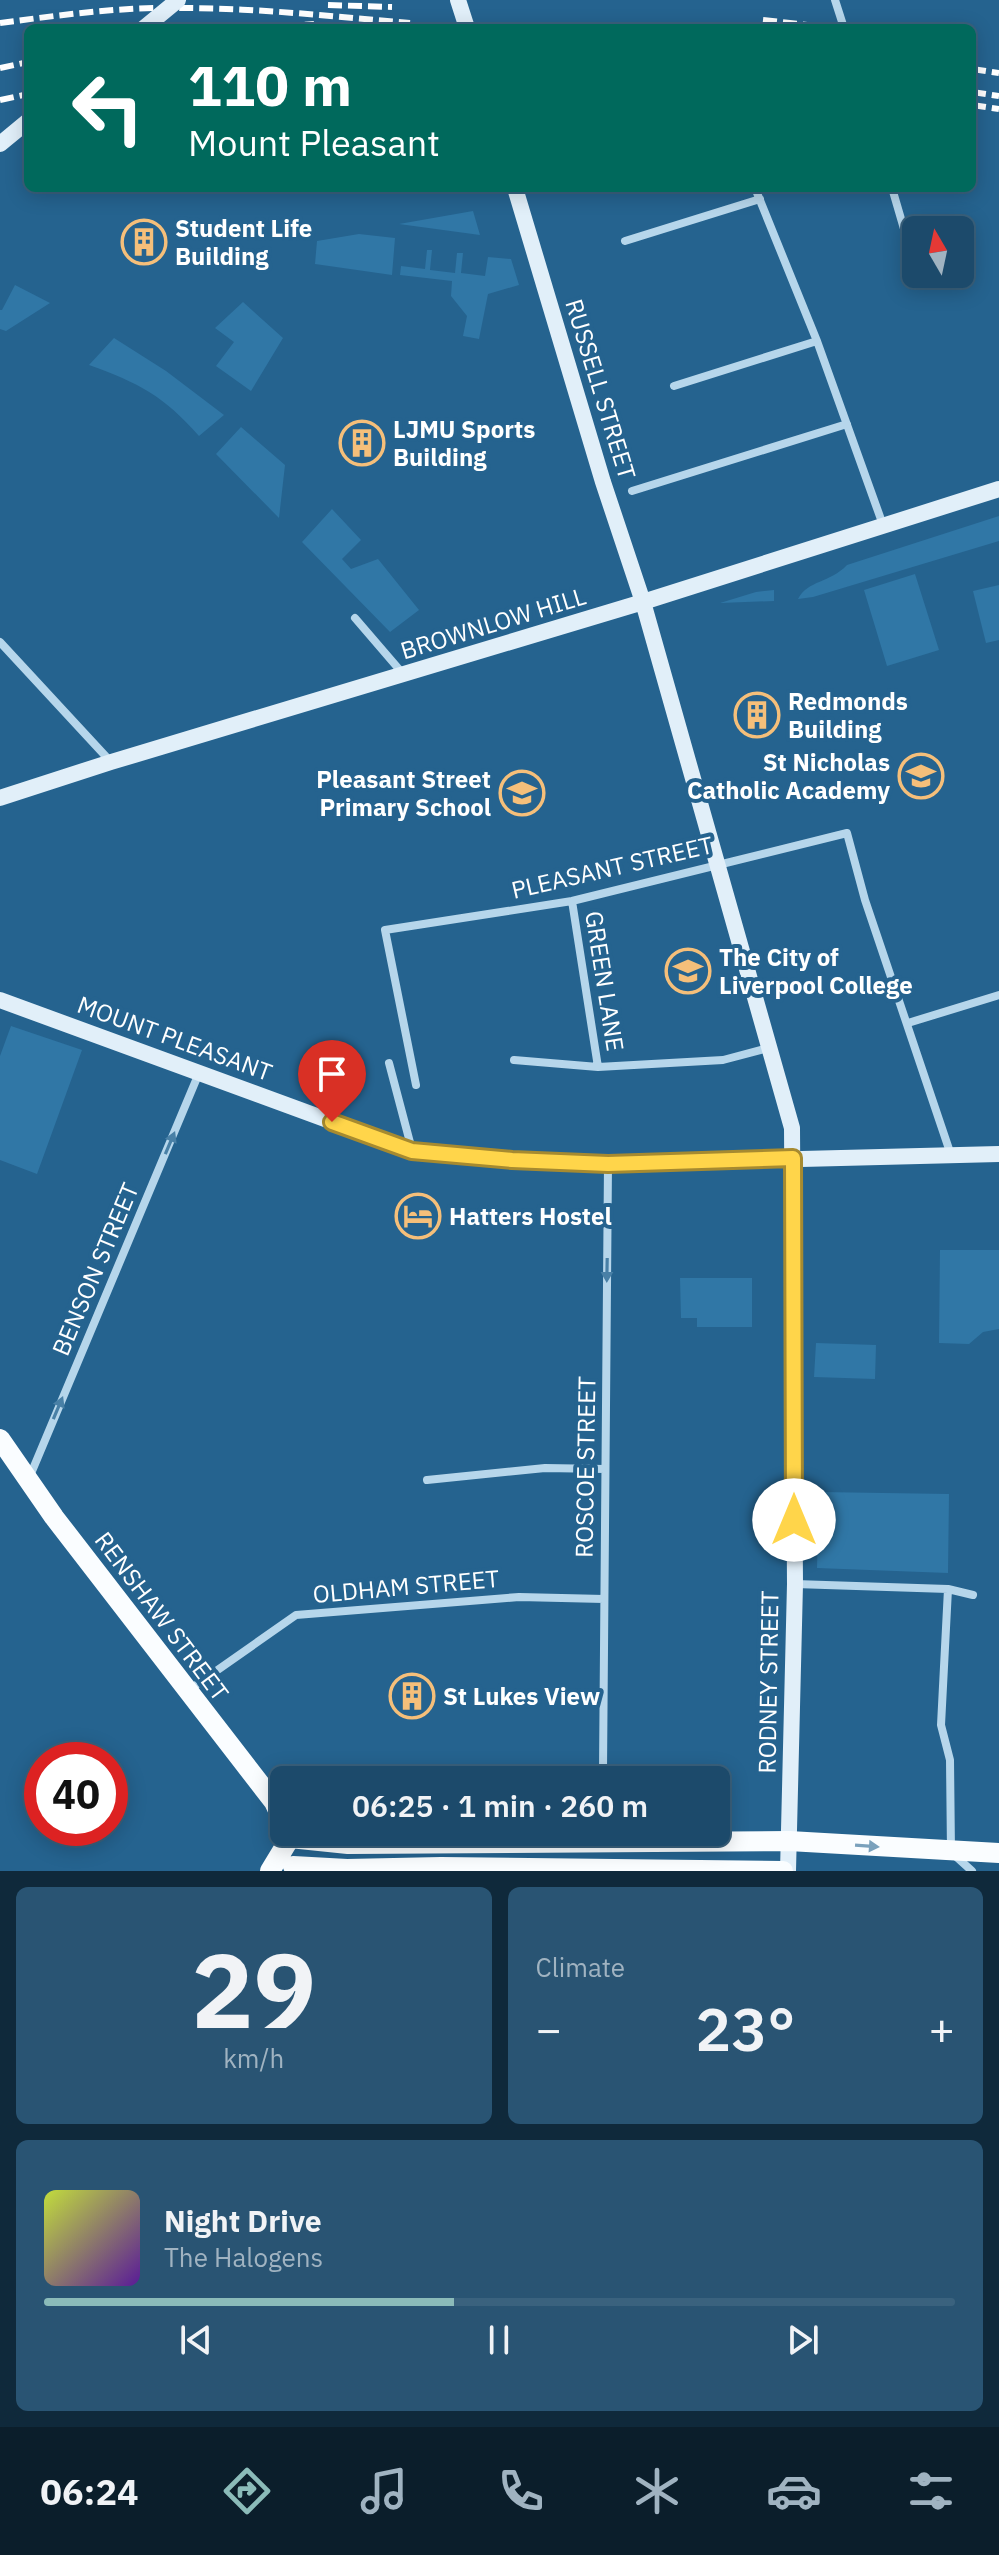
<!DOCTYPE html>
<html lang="en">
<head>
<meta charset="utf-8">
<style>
  body { margin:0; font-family:"IBM Plex Sans",sans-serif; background:#295473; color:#f1f3f6; height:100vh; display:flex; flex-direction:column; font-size:30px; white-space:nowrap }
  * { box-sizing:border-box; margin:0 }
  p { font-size:26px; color:#a0b3c1 }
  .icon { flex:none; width:44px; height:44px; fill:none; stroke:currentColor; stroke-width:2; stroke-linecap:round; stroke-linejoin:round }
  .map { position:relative; height:1871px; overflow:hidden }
  .sheet { display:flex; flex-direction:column; gap:16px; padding:16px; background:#0f293b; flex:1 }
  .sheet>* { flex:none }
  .hud { position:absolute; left:24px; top:24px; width:952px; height:168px; border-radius:12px; box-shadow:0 4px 20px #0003,0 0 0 2px #3a627e; background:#00695c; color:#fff; overflow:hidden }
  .needle { width:52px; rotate:351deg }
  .tools { position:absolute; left:902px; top:216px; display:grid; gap:16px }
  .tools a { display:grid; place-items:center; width:72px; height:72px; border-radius:12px; background:#1c4a6b; box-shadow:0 4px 20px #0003,0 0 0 2px #3a627e; font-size:40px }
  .speed { position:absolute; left:24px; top:1742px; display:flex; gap:16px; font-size:40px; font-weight:700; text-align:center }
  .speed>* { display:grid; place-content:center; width:104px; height:104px; border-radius:50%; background:#1c4a6b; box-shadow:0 4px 20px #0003,0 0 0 2px #3a627e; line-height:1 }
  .speed .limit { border:12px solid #d22; background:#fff; color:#111 }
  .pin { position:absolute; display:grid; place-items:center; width:68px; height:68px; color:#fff; margin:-82px -34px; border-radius:50% 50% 50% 0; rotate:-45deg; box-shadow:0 0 8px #0007 }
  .pin .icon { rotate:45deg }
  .me { position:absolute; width:88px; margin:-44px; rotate:0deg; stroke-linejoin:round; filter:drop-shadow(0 0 6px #0008) }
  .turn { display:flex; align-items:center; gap:28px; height:168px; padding:0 32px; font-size:36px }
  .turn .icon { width:104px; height:104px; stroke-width:2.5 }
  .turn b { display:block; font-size:56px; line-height:68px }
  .big { font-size:60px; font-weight:600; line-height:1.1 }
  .sheet .widget { flex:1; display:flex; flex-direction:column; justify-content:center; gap:12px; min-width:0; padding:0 28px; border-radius:12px; background:#295473 }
  .sheet .dial { align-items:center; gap:0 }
  .dial b { font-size:104px; line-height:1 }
  .song { display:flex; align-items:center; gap:24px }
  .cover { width:96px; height:96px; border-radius:12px; background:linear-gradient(135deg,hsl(70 70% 55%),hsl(270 70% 35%)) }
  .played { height:8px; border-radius:4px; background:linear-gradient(90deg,#8bbbb9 45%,#3a627e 45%) }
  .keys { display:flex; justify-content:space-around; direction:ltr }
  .heat { display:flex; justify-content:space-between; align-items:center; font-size:44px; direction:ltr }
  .sheet .tiles { flex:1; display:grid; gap:16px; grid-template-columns:1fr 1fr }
  .widget:last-child { grid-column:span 2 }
  .trip { position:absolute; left:270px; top:1766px; width:460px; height:80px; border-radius:12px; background:#1c4a6b; box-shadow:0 4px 20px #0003,0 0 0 2px #3a627e; font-weight:600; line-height:80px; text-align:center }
  .dock { display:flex; height:128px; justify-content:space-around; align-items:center; background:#0b1e2b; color:#a0b3c1 }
  .dock .icon { width:56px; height:56px }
  .dock .selected { color:#8bbbb9 }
  .dock b { font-size:36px; color:#f1f3f6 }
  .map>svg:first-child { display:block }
  .green { fill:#3077a6 }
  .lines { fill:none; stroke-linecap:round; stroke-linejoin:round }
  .street { stroke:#b6d6eb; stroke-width:8 }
  .secondary { stroke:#e1eff9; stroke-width:16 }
  .primary { stroke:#fafdff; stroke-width:20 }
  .rail { stroke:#fff; stroke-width:6; stroke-dasharray:14 6; stroke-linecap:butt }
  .secondary-bridge { stroke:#e1eff9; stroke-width:16 }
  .oneway { fill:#4980a6 }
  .oneway2 { fill:#7aa1bc }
  .route-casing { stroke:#a68a30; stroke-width:20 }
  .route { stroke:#ffd54a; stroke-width:14 }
  .labels { text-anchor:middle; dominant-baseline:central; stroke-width:8; stroke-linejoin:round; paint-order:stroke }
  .poi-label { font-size:24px; font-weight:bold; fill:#fff; stroke:#25638f; text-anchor:start }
  .street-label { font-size:24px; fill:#fff; stroke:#25638f }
</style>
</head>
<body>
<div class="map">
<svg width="999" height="1871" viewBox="0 0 999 1871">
  <rect width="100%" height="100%" fill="#25638f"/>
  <path class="green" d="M473,211L480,235L399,224Z
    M359,234L395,238L392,275L315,264L317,241Z
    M427,250H432L430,270L455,273L457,253H463L461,273L485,276L488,257L511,259L519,285L488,294L479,339L463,336L467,316L451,296L452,281L400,275L401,266L425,269Z
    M15,285L50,303L6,331L0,329V310H2Z
    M243,302L283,338L251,391L216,366L234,342L215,328Z
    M114,338L166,371L224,415L199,436C164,396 139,383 89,365Z
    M241,427L285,465L279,518L216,454Z
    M332,509L361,540L342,559L351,569L378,559L419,610L390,632L302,542Z
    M999,516V541L813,597L798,599C808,580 830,583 847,565Z
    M915,574L939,650L887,666L864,590Z
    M999,585V640L986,643L973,591Z
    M774,590V601L720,603L756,592Z
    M11,1026L82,1050L37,1174L0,1160V1056Z
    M940,1250H999V1329L983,1332L969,1344L939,1343Z
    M680,1278H752V1327H697V1318H681Z
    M816,1343L876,1345L875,1379L814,1377Z
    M819,1492L949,1494L948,1573L817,1568Z"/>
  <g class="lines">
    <path class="street" d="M835,0L844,28
      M755,188L817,341L883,525
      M892,188L904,229
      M625,241L760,199
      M674,386L817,341
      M632,491L847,424
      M355,618L404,675
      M0,642L111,762
      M572,901L598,1067L723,1060L768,1048
      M908,1023L999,995
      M514,1060L598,1067
      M389,1063L412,1150
      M416,1085L385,930L572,901L847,833L865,900L951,1155
      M30,1476L199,1073
      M427,1480L545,1468L605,1469
      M795,1584L948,1589L973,1595
      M948,1589L941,1725L950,1760L951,1852L972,1871
      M189,1690L296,1615L519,1597L604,1599
      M603,1770L608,1164"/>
    <path class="secondary" d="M458,0L467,28
      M0,144L28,121
      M515,188L603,482L643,602L792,1128L795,1584L788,1871
      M0,798L111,762L643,602L999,489
      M0,1000L412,1151L512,1160L608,1164L999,1154"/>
    <path class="primary" d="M0,1439L54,1517L274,1802L284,1823
      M290,1838L348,1844L789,1841L999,1853
      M293,1866L347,1869L441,1867L783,1871
      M270,1871L290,1838"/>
    <path class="rail" d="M328,5L392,7
      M763,20L816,26
      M0,23C54,16 110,8 165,8C247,7 329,16 410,23
      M265,28L314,24
      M0,68L28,62
      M972,69L999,73
      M972,92L999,96
      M0,100L28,94
      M972,105L999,109"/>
    <path class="secondary-bridge" d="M144,28L178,0"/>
  </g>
  <defs><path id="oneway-solid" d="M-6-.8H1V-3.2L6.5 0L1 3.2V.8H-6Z" transform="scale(2)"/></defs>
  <g class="oneway">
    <use href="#oneway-solid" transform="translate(170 1143) rotate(-67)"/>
    <use href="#oneway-solid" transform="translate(607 1270) rotate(91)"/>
    <use href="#oneway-solid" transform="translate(58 1408) rotate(-67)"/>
  </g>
  <use class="oneway2" href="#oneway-solid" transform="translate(867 1846) rotate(4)"/>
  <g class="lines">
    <g class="route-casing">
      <path id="route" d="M332,1122L412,1151L512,1160L608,1164L793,1158L794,1520"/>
    </g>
    <use href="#route" class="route"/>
  </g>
  <defs>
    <g id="building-ring" transform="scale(2.3)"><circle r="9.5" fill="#25638f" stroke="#f5bf7a" stroke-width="1.5"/><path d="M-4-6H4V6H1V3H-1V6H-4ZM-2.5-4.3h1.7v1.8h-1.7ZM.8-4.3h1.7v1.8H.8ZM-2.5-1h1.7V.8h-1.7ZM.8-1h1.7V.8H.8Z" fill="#f5bf7a"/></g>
    <g id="school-ring" transform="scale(2.3)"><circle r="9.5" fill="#25638f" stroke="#f5bf7a" stroke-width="1.5"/><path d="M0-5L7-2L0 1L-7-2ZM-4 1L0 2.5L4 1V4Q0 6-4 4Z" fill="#f5bf7a"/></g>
    <g id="university-ring" transform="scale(2.3)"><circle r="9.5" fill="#25638f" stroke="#f5bf7a" stroke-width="1.5"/><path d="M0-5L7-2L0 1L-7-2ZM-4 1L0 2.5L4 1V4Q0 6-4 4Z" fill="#f5bf7a"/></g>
    <g id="hotel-ring" transform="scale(2.3)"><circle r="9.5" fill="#25638f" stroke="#f5bf7a" stroke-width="1.5"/><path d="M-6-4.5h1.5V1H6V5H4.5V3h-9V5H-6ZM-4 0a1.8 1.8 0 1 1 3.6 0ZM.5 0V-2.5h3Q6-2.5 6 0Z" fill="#f5bf7a"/></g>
  </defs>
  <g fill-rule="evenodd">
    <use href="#building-ring" x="144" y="242"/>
    <use href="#building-ring" x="362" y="443"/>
    <use href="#building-ring" x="757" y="715"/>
    <use href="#school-ring" x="921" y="776"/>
    <use href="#school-ring" x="522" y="793"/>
    <use href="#university-ring" x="688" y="971"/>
    <use href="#hotel-ring" x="418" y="1216"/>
    <use href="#building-ring" x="412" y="1696"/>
  </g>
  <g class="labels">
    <g class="poi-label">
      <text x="175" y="228">Student Life<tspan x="175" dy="28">Building</tspan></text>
      <text x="393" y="429">LJMU Sports<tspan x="393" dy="28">Building</tspan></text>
      <text x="788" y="701">Redmonds<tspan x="788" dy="28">Building</tspan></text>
      <text x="890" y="762" text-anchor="end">St Nicholas<tspan x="890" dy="28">Catholic Academy</tspan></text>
      <text x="491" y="779" text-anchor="end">Pleasant Street<tspan x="491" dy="28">Primary School</tspan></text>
      <text x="719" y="957">The City of<tspan x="719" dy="28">Liverpool College</tspan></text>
      <text x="449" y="1216">Hatters Hostel</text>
      <text x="443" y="1696">St Lukes View</text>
    </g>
    <g class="street-label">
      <text transform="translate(601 389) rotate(73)">RUSSELL STREET</text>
      <text transform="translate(493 623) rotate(-17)">BROWNLOW HILL</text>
      <text transform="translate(612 867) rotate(-13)">PLEASANT STREET</text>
      <text transform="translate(605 981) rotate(81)">GREEN LANE</text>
      <text transform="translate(175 1038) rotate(20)">MOUNT PLEASANT</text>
      <text transform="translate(95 1269) rotate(-67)">BENSON STREET</text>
      <text transform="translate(585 1467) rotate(-89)">ROSCOE STREET</text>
      <text transform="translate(406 1586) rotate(-5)">OLDHAM STREET</text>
      <text transform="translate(162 1616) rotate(53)">RENSHAW STREET</text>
      <text transform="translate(768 1682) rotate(-89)">RODNEY STREET</text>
    </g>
  </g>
</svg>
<div class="tools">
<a><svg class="needle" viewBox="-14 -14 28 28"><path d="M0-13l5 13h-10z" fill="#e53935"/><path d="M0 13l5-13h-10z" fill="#a0b3c1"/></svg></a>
</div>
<div class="speed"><div class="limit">40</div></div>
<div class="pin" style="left:332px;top:1122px;background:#d93025"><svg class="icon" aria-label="arrive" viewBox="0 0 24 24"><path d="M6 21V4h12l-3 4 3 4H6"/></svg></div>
<svg class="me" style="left:794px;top:1520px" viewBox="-20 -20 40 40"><circle r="19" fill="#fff"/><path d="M0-13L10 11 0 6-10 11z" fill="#ffd54a"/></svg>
<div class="trip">06:25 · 1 min · 260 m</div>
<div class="hud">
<div class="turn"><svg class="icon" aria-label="left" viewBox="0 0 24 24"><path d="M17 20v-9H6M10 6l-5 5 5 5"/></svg><div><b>110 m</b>Mount Pleasant</div></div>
</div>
</div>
<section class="sheet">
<div class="tiles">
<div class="widget dial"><b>29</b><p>km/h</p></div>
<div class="widget"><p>Climate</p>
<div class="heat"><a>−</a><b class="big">23°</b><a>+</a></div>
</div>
<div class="widget">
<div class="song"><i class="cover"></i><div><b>Night Drive</b><p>The Halogens</p></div></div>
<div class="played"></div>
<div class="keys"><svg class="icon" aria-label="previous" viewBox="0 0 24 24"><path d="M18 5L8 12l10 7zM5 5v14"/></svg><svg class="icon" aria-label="pause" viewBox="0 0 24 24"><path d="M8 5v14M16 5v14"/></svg><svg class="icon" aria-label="next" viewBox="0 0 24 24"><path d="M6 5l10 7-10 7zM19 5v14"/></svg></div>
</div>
</div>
</section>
<nav class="dock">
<b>06:24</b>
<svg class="icon selected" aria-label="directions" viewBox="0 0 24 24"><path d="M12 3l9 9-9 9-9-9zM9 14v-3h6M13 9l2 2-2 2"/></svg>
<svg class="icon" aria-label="music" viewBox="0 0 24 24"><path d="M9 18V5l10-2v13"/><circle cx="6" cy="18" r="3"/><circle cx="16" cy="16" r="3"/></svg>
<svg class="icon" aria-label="phone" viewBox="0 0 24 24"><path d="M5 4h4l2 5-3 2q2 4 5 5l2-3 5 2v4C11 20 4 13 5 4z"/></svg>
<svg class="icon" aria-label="climate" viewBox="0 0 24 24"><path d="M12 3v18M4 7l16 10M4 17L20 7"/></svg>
<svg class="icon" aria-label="car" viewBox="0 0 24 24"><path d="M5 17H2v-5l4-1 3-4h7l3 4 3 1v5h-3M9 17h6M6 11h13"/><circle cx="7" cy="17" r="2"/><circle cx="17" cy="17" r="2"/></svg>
<svg class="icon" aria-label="filters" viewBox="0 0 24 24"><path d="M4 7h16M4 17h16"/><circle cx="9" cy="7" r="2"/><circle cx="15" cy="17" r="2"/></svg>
</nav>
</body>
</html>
